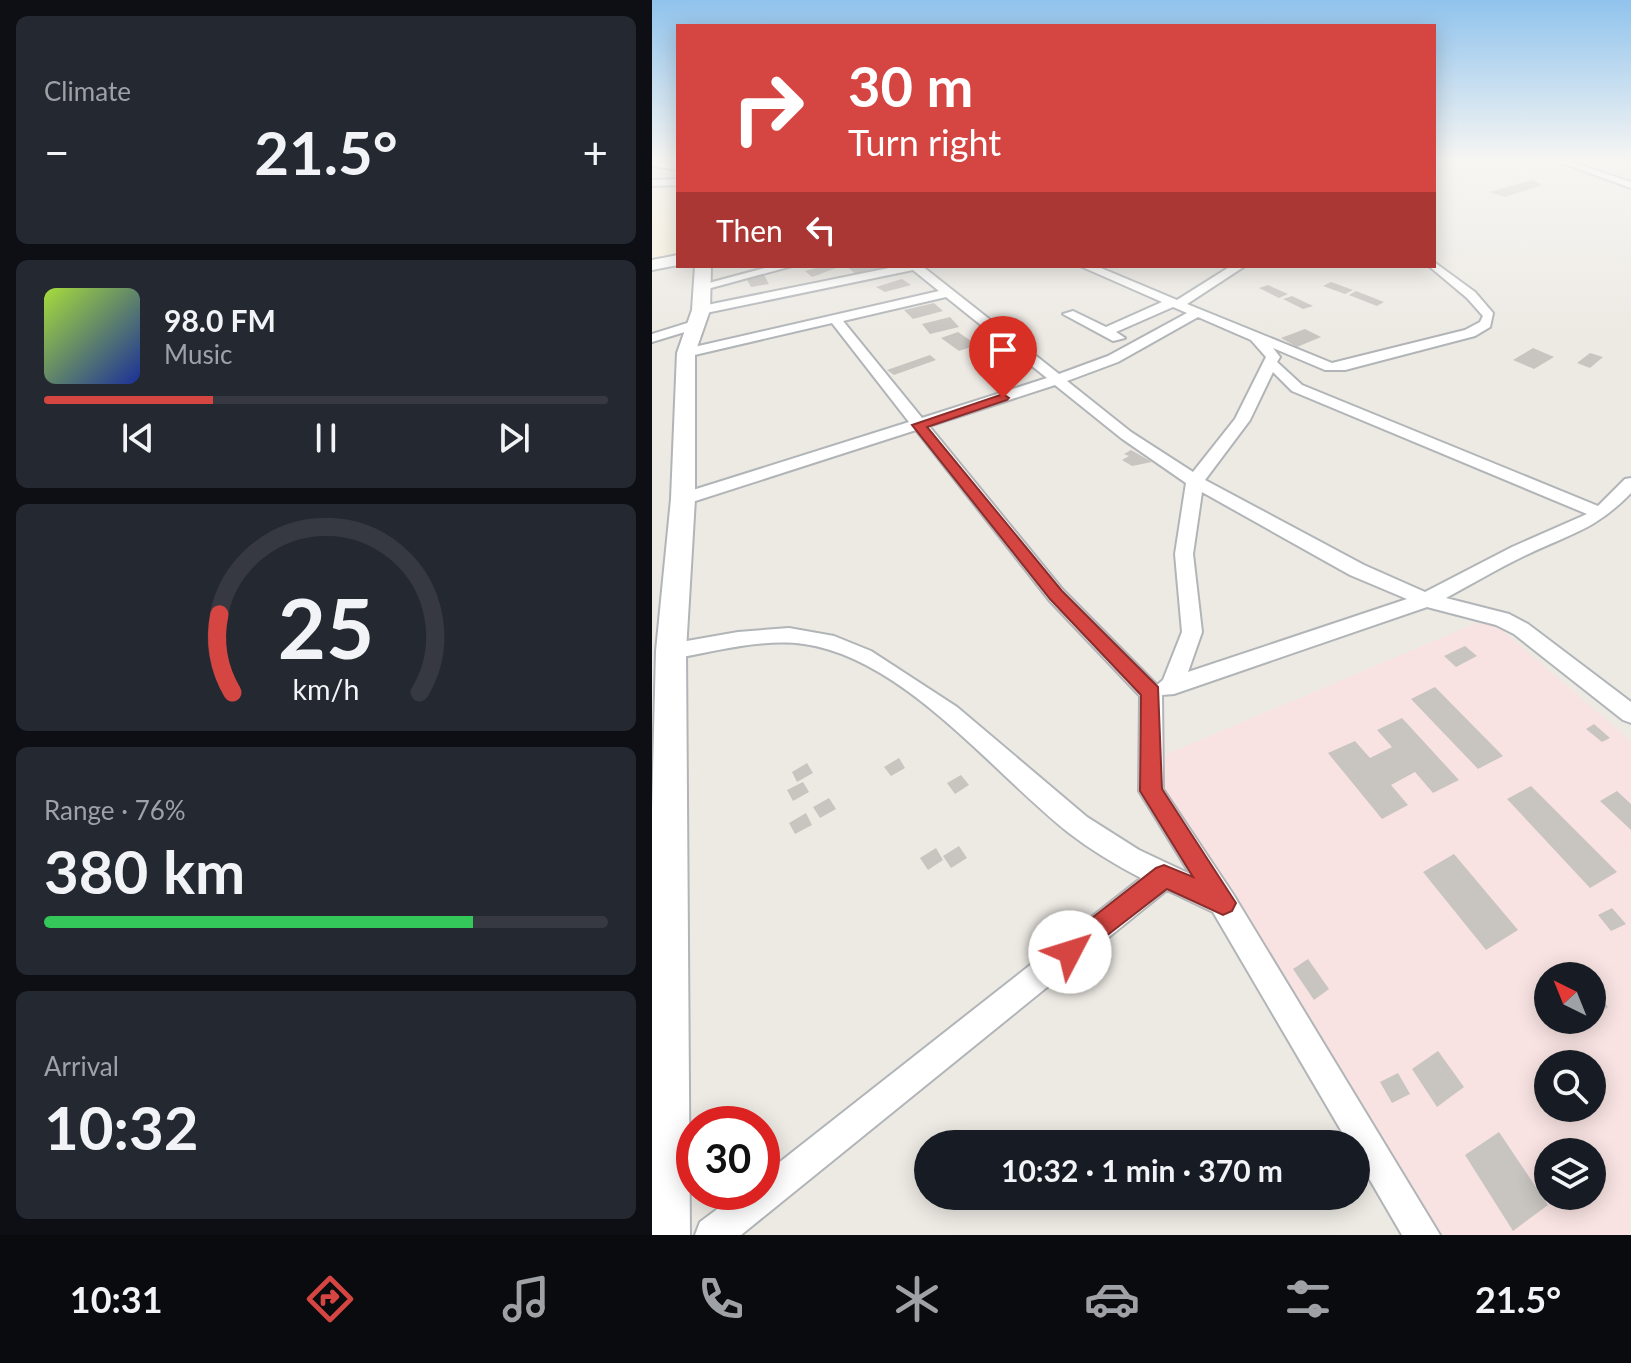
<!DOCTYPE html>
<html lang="en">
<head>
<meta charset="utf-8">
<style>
  body { margin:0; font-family:Lato,sans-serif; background:#242831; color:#f1f3f6; height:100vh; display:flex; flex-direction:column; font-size:30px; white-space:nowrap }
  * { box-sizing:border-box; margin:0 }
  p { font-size:26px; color:#9ea1a6 }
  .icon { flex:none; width:44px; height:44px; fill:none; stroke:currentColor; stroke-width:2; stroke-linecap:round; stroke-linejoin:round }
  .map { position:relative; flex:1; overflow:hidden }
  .details { display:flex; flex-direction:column; gap:16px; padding:16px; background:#0d0f14; width:652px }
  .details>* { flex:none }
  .banner { position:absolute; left:24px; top:24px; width:760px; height:244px; border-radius:0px; box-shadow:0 4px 20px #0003; background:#d54542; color:#fff; overflow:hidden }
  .needle { width:52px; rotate:317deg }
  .tools { position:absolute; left:882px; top:962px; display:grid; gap:16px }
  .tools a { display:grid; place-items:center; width:72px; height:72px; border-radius:50%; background:#171b24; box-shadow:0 4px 20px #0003; font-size:40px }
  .speed { position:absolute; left:24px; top:1106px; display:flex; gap:16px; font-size:40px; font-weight:700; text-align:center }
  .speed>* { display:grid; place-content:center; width:104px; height:104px; border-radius:50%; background:#171b24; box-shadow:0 4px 20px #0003; line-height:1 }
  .speed .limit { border:12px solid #d22; background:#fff; color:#111 }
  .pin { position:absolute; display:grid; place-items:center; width:68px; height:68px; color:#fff; margin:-82px -34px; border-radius:50% 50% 50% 0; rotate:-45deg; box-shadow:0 0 8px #0007 }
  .pin .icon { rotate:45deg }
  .me { position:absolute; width:88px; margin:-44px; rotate:50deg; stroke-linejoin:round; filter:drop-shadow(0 0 6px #0008) }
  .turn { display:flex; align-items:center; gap:28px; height:168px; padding:0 40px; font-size:36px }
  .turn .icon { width:104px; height:104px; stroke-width:2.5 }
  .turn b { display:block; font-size:56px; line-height:68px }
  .then { display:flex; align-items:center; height:76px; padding:0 40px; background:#0003; gap:16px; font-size:30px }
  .big { font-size:60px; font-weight:700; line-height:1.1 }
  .details .tile { flex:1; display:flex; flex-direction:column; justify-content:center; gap:12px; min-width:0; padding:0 28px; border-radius:12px; background:#242831 }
  .details .dial { align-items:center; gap:0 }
  .dial svg { height:208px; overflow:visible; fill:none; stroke:#363941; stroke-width:7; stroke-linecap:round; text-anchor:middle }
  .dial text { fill:#f1f3f6; stroke:none }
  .song { display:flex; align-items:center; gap:24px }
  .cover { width:96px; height:96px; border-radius:12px; background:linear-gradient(135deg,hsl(80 70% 55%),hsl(230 70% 35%)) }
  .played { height:8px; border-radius:4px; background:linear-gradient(90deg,#d54542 30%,#363941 30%) }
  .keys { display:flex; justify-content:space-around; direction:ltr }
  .heat { display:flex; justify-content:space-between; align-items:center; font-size:44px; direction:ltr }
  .charge { height:12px; border-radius:6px; background:linear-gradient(90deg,#34c759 76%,#363941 0) }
  .trip { position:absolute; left:262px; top:1130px; width:456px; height:80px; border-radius:40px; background:#171b24; box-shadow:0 4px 20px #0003; font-weight:700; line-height:80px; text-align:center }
  .tab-bar { display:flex; height:128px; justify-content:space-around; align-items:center; background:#090b0e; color:#9ea1a6 }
  .tab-bar .icon { width:56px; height:56px }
  .tab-bar .current { color:#d54542 }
  .tab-bar b { font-size:36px; color:#f1f3f6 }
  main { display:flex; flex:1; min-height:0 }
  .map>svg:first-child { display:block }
  .commercial { fill:#faf1dc }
  .medical { fill:#f8e3e2; fill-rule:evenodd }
  .building { fill:#c8c5c1 }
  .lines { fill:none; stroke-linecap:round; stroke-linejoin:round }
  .minor-casing { stroke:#b1b5b8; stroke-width:4 }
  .secondary-casing { stroke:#b1b4b8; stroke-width:4 }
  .minor { fill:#fff; fill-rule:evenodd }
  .secondary { fill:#fff; fill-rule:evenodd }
  .route { fill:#d54542; stroke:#8a2d2b; stroke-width:2 }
</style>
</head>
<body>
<main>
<section class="details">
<div class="tile"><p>Climate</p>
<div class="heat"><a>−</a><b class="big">21.5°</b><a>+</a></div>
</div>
<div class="tile">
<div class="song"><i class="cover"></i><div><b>98.0 FM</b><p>Music</p></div></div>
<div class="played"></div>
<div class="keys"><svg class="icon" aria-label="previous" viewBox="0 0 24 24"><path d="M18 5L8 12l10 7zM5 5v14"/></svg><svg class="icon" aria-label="pause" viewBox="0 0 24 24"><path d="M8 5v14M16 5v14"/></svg><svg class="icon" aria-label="next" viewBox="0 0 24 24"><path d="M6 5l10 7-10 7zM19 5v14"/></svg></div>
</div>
<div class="tile dial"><svg viewBox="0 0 100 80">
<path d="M14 69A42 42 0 1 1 86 69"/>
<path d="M14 69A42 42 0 0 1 9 39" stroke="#d54542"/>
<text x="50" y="56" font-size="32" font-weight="700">25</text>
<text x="50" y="72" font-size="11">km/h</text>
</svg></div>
<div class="tile"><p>Range · 76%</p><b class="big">380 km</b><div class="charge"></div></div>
<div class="tile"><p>Arrival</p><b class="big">10:32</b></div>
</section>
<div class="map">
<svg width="979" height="1235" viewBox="0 0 979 1235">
  <rect width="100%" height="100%" fill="#edeae4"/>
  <path class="commercial" d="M6,161H26V254L0,260V182L11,174Z"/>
  <path class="medical" d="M836,618L979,741L977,1235H776L494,763ZM896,976H940V1020H896ZM896,1064H940V1108H896ZM896,1152H940V1196H896Z"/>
  <path class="building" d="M880,180L891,185L853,197L837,192Z
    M172,266L187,267L160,277L153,271Z
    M194,266H228L231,268L205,275Z
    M112,275L117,284L99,287L94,278Z
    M250,279L259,285L233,292L224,287Z
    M679,282L701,290L693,294L671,286Z
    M616,285L636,294L627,298L607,288Z
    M704,291L732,302L725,306L697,295Z
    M640,296L661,306L651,309L631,299Z
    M282,303L291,311L261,319L252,310Z
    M298,317L307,327L278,334L270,324Z
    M653,329L669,337L645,347L629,338Z
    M306,332L325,345L307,351L289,338Z
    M881,348L902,357L882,369L861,360Z
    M938,353L951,357L938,368L925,363Z
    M278,355L284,360L242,375L235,370Z
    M479,450L500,462L480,466L470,460L477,456L472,454Z
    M813,646L825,656L804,667L792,656Z
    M783,687L851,756L826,769L759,699Z
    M750,718L807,780L781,793L763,772L739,785L756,805L730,819L676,753L703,741L718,758L740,747L725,730Z
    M942,724L958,738L950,742L934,729Z
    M247,758L253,768L239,776L232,767Z
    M155,763L161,773L145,782L140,772Z
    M309,775L317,785L303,794L295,783Z
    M151,782L157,792L141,801L135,790Z
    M879,786L965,872L938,888L855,799Z
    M965,791L979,804V830L948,801Z
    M177,798L184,809L168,818L161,807Z
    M154,813L160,825L143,834L137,823Z
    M307,846L315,858L299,868L291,856Z
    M284,848L291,860L276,870L268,858Z
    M802,854L866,930L834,950L771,872Z
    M960,908L974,924L959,931L946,915Z
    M656,959L677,989L662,1000L641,969Z
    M940,989L956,1007L940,1018Z
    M906,1020H937L917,1034Z
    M786,1051L812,1087L785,1107L760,1069Z
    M746,1073L758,1094L740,1103L728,1082Z
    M847,1132L896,1205L861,1231L813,1155Z"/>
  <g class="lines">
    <g class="minor-casing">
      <path id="minor" d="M0,161L26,164V170L0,166Z
        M905,161H916L979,182V188Z
        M26,179V185L0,186V180Z
        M782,262L823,292L841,313L838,327L823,336L693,370H673L621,348L628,357L625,362L650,385L946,506L973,479L979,478V493C942,531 917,534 872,556C845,569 820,584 794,598L857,614L876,624L979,702V723L971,720L862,634L844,625L775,607L522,694L510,695L511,789L581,894L788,1235H750L704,1156V1144H697L561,912L515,890L89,1235H43L48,1222L88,1192H110V1176L489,878C464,865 439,850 417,833C341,773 252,658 152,644C108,638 62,652 19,659L12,657L9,651L12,645L86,632L137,628L182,636L219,651L305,707L435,817L487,850L538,874L487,791L488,696L397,600L264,430L37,503L31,504L22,499L25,495L257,422L180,323L34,357L27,353L29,350L287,291L261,270L49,314L43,310L45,307L247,266H270L407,374L456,356L535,313L521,307L464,332L473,338L461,341L411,314L421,311L454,327L510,302L428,266H444L525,300L579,266H593L535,304L680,363L813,330L828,322L831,316L815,298L778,267ZM294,297L395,378L270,418L191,321ZM546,317L599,340L614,357L583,419L541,472L479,432L415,381L466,362ZM621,372L640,391L935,514L860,547L773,592L712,565L553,480L598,420ZM403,385L469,438L534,483L523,554L530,632L511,680L505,685L411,590L277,426ZM550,492L698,575L755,599L536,672L550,632L541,554Z
        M120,266H140L48,291L42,287Z
        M45,320L51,324L49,327L0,342V334Z"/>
    </g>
    <g class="secondary-casing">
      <path id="secondary" d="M26,255V265L0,270V260Z
        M43,266H59L58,310L43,353V499L34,651L38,1235H0V810L4,651L19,499L25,353L40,310Z"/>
    </g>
    <use href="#minor" class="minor"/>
    <use href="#secondary" class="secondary"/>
  </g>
  <linearGradient id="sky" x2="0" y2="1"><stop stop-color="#90c3ed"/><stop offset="0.48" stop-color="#f7f6f3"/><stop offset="1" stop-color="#f7f6f3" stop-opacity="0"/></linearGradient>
  <rect width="979" height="333" fill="url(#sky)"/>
  <path class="route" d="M351,394L357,398L355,400L275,427L410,591L506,687L510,789L584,903L580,911L571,915L515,889L418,964L409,961L405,952L409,942L504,868L512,865L541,877L488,791L489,695L398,599L260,425Z"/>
</svg>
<div class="tools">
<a><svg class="needle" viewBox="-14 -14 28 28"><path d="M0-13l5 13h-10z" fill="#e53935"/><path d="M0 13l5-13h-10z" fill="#9ea1a6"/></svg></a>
<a><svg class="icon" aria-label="search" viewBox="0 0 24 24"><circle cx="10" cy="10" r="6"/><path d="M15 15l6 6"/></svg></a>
<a><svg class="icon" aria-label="layers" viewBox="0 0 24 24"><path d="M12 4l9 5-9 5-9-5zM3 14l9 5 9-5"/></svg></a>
</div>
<div class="speed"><div class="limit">30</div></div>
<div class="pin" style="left:351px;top:398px;background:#d93025"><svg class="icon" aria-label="arrive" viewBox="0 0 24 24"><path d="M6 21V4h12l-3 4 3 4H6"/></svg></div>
<svg class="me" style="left:418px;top:952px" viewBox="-20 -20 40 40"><circle r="19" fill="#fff"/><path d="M0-13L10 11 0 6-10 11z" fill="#d54542"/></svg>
<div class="trip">10:32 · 1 min · 370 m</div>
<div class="banner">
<div class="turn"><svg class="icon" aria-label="right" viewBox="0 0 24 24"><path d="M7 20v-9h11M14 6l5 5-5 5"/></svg><div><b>30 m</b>Turn right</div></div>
<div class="then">Then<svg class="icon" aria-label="left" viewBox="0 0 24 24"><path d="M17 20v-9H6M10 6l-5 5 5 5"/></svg></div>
</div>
</div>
</main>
<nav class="tab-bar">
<b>10:31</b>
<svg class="icon current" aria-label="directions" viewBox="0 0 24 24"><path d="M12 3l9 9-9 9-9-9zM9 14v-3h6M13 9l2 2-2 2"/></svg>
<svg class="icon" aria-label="music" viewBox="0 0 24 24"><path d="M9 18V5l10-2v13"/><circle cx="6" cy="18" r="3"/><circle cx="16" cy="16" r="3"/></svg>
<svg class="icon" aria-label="phone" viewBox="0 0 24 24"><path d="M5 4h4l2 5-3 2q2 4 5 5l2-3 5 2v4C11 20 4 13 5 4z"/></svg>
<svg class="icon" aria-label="climate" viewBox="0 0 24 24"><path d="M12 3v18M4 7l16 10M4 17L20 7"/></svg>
<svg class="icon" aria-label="car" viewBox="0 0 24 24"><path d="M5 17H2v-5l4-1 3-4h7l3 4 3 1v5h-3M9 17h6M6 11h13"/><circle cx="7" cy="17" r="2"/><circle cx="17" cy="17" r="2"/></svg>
<svg class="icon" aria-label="filters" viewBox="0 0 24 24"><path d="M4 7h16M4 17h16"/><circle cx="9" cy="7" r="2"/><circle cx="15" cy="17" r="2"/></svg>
<b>21.5°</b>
</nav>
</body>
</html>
